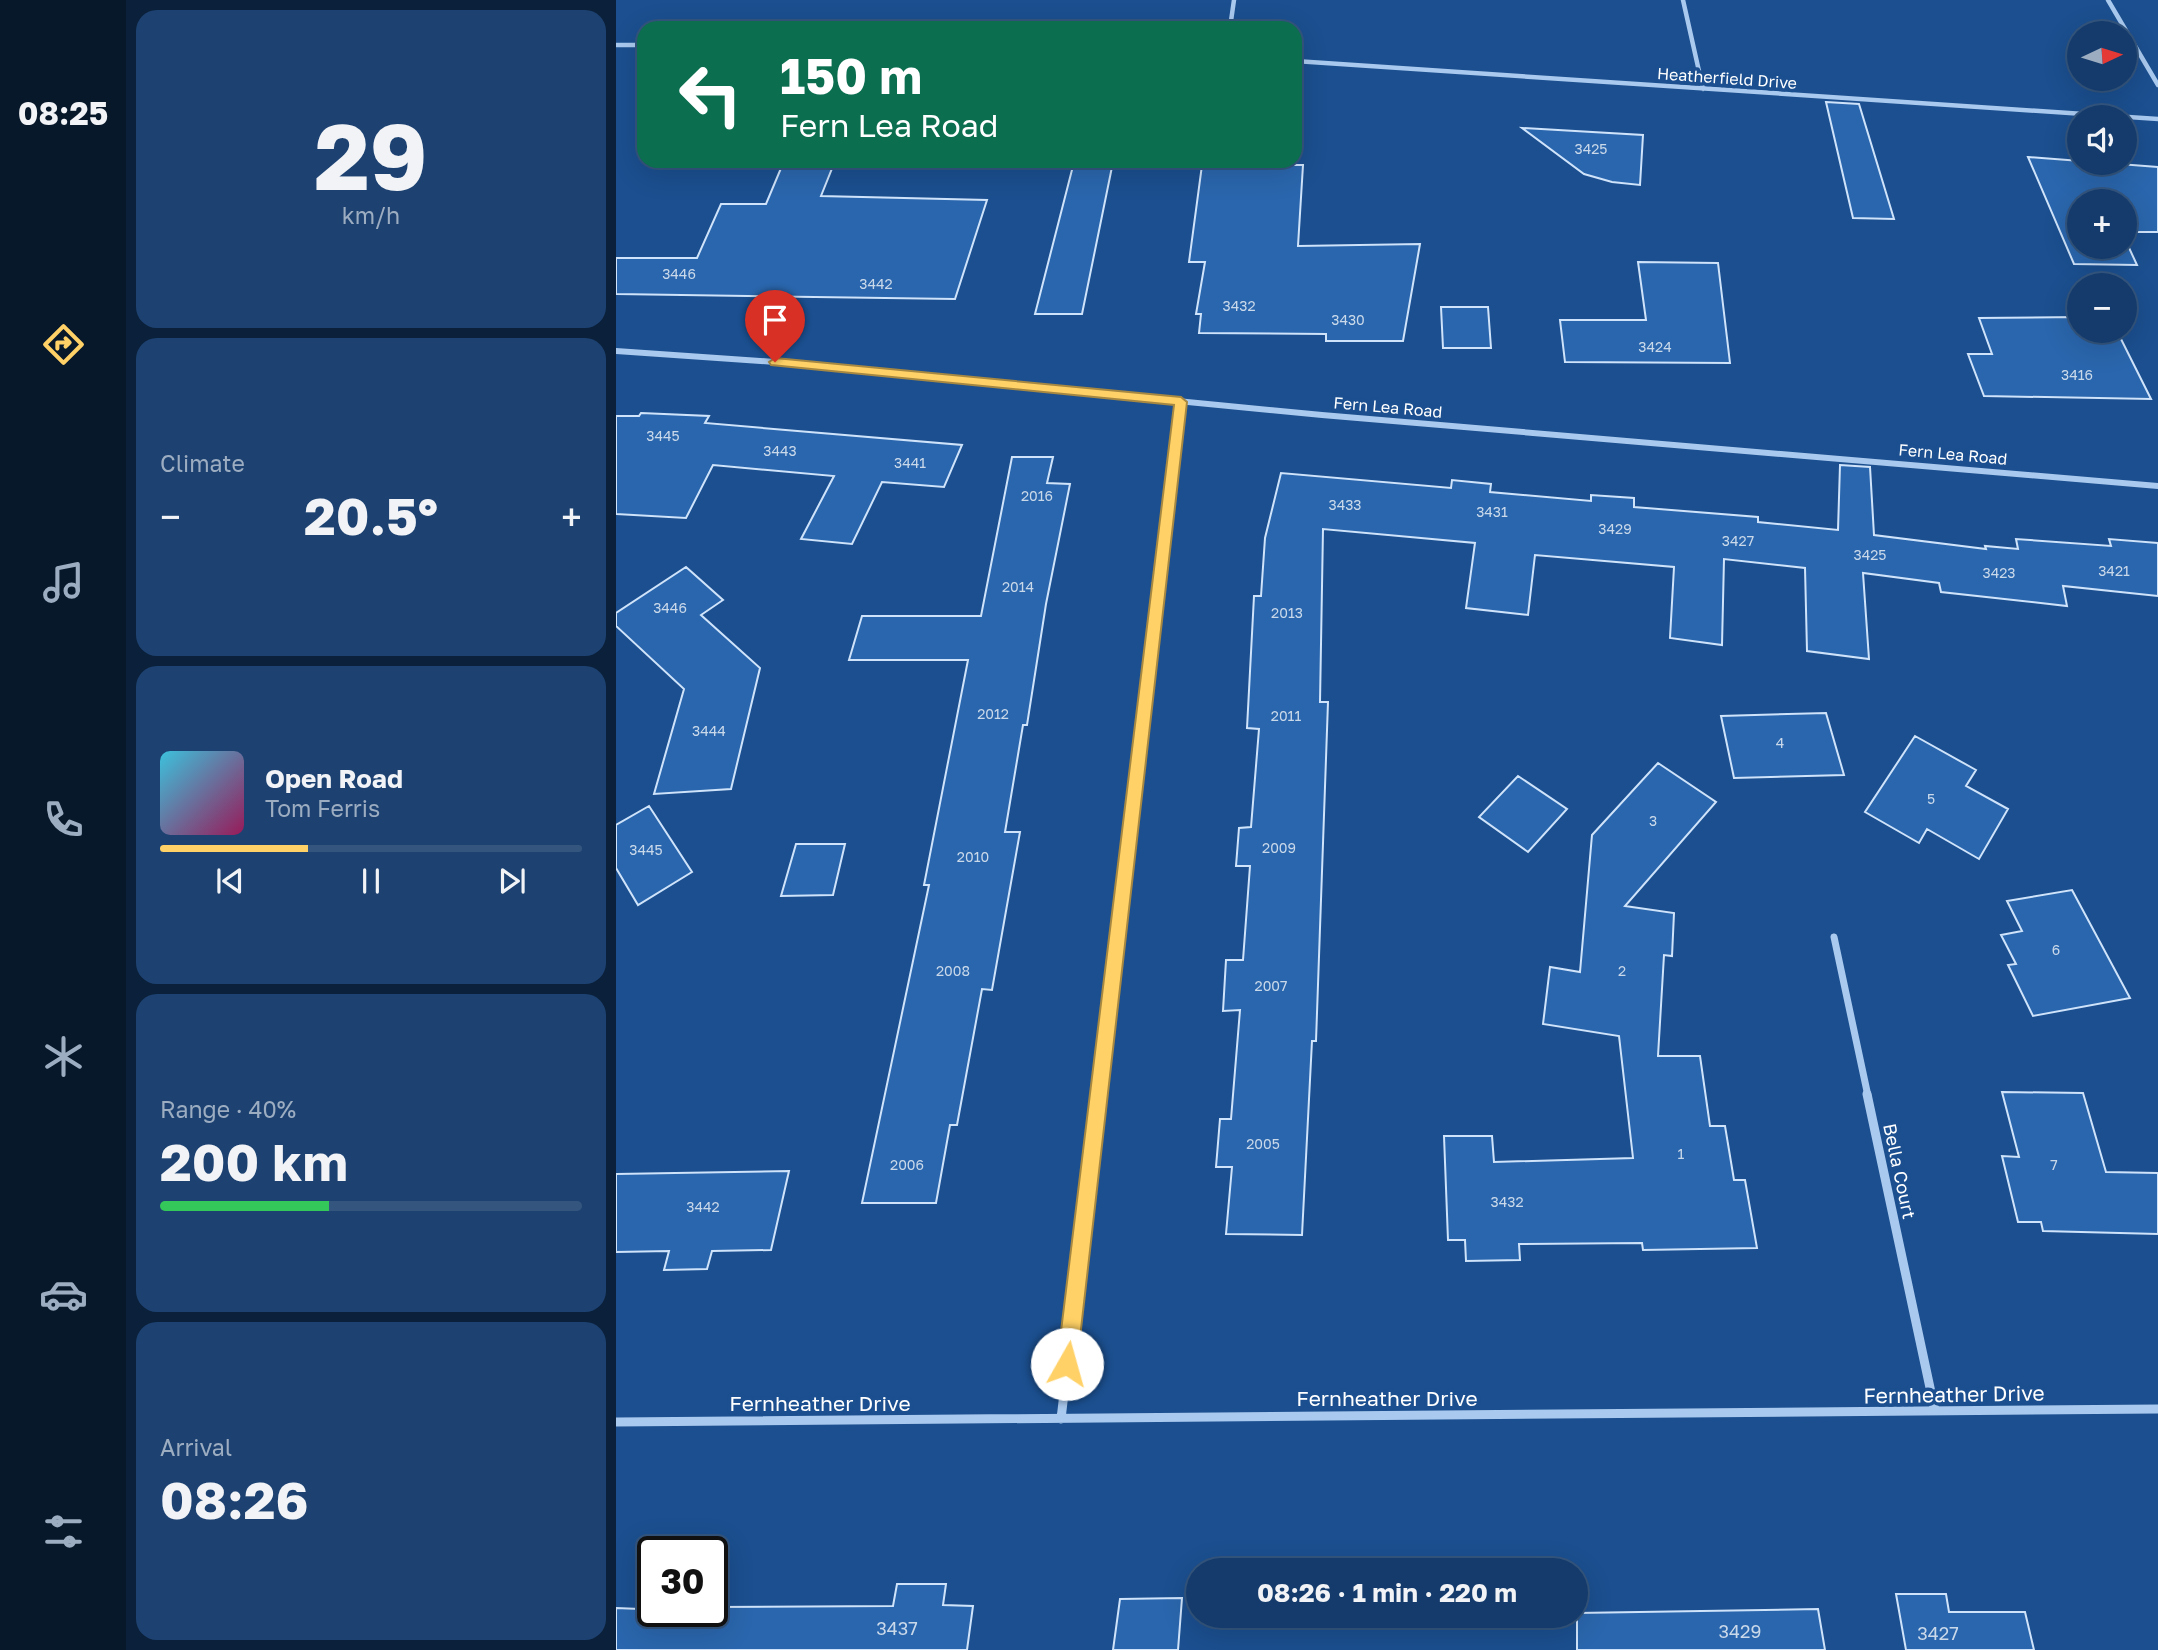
<!DOCTYPE html>
<html lang="en">
<head>
<meta charset="utf-8">
<style>
  body { margin:0; font-family:"Golos Text",sans-serif; background:#1d4271; color:#f1f3f6; height:100vh; display:flex; flex-direction:column; font-size:26px; white-space:nowrap }
  * { box-sizing:border-box; margin:0 }
  p { font-size:23px; color:#9dadc1 }
  .icon { flex:none; width:38px; height:38px; fill:none; stroke:currentColor; stroke-width:2; stroke-linecap:round; stroke-linejoin:round }
  .map { position:relative; flex:1; overflow:hidden }
  .panel { display:flex; flex-direction:column; gap:10px; padding:10px; background:#0b203b; width:490px }
  .panel>* { flex:none }
  .banner { position:absolute; left:21px; top:21px; width:665px; height:147px; border-radius:21px; box-shadow:0 7px 28px #0002,0 0 0 2px #33557e; background:#0b6e4f; color:#fff; overflow:hidden }
  .needle { width:46px; rotate:86deg }
  .fabs { position:absolute; left:1451px; top:21px; display:grid; gap:14px }
  .fabs a { display:grid; place-items:center; width:70px; height:70px; border-radius:50%; background:#143b6b; box-shadow:0 7px 28px #0002,0 0 0 2px #33557e; font-size:35px }
  .speed { position:absolute; left:21px; top:1536px; display:flex; gap:14px; font-size:35px; font-weight:700; text-align:center }
  .speed>* { display:grid; place-content:center; width:91px; height:91px; border-radius:50%; background:#143b6b; box-shadow:0 7px 28px #0002,0 0 0 2px #33557e; line-height:1 }
  .speed .limit { border:4px solid #111; border-radius:10px; background:#fff; color:#111 }
  .pin { position:absolute; display:grid; place-items:center; width:60px; height:60px; color:#fff; margin:-72px -30px; border-radius:50% 50% 50% 0; rotate:-45deg; box-shadow:0 0 7px #0007 }
  .pin .icon { rotate:45deg }
  .me { position:absolute; width:77px; margin:-38px; rotate:7deg; stroke-linejoin:round; filter:drop-shadow(0 0 5px #0008) }
  .turn { display:flex; align-items:center; gap:24px; height:147px; padding:0 28px; font-size:32px }
  .turn .icon { width:91px; height:91px; stroke-width:2.5 }
  .turn b { display:block; font-size:49px; line-height:60px }
  .big { font-size:52px; font-weight:700; line-height:1.1 }
  .panel .widget { flex:1; display:flex; flex-direction:column; justify-content:center; gap:10px; min-width:0; padding:0 24px; border-radius:21px; background:#1d4271 }
  .panel .dial { align-items:center; gap:0 }
  .dial b { font-size:91px; line-height:1 }
  .song { display:flex; align-items:center; gap:21px }
  .cover { width:84px; height:84px; border-radius:10px; background:linear-gradient(135deg,hsl(190 70% 55%),hsl(330 70% 35%)) }
  .played { height:7px; border-radius:4px; background:linear-gradient(90deg,#ffd166 35%,#33557e 35%) }
  .keys { display:flex; justify-content:space-around; direction:ltr }
  .heat { display:flex; justify-content:space-between; align-items:center; font-size:38px; direction:ltr }
  .charge { height:10px; border-radius:5px; background:linear-gradient(90deg,#34c759 40%,#33557e 0) }
  .trip { position:absolute; left:570px; top:1558px; width:402px; height:70px; border-radius:35px; background:#143b6b; box-shadow:0 7px 28px #0002,0 0 0 2px #33557e; font-weight:700; line-height:70px; text-align:center }
  main { display:flex; flex:1; min-height:0 }
  .dock { display:flex; flex-direction:column; width:126px; justify-content:space-around; align-items:center; background:#08182b; color:#9dadc1 }
  .dock .icon { width:49px; height:49px }
  .dock .current { color:#ffd166 }
  .dock b { font-size:32px; color:#f1f3f6 }
  .map>svg:first-child { display:block }
  .building { fill:#2a66ad; stroke:#cfe3fa; stroke-width:2 }
  .lines { fill:none; stroke-linecap:round; stroke-linejoin:round }
  .minor-far3 { stroke:#a9c9ee; stroke-width:4.5 }
  .minor-far2 { stroke:#a9c9ee; stroke-width:6 }
  .minor-far1 { stroke:#a9c9ee; stroke-width:7 }
  .minor { stroke:#a9c9ee; stroke-width:9 }
  .route { fill:#ffd166; stroke:#a68842; stroke-width:2 }
  .labels { text-anchor:middle; dominant-baseline:central; stroke-width:7; stroke-linejoin:round; paint-order:stroke }
  .number-label { font-size:14px; fill:#cad9ea }
  .far-street-label { font-size:16px; fill:#fff; stroke:#1b4f8f }
  .street-label { font-size:18px; fill:#fff; stroke:#1b4f8f }
  .near-number-label { font-size:18px; fill:#cad9ea }
  .near-street-label { font-size:21px; fill:#fff; stroke:#1b4f8f }
</style>
</head>
<body>
<main>
<nav class="dock">
<b>08:25</b>
<svg class="icon current" aria-label="directions" viewBox="0 0 24 24"><path d="M12 3l9 9-9 9-9-9zM9 14v-3h6M13 9l2 2-2 2"/></svg>
<svg class="icon" aria-label="music" viewBox="0 0 24 24"><path d="M9 18V5l10-2v13"/><circle cx="6" cy="18" r="3"/><circle cx="16" cy="16" r="3"/></svg>
<svg class="icon" aria-label="phone" viewBox="0 0 24 24"><path d="M5 4h4l2 5-3 2q2 4 5 5l2-3 5 2v4C11 20 4 13 5 4z"/></svg>
<svg class="icon" aria-label="climate" viewBox="0 0 24 24"><path d="M12 3v18M4 7l16 10M4 17L20 7"/></svg>
<svg class="icon" aria-label="car" viewBox="0 0 24 24"><path d="M5 17H2v-5l4-1 3-4h7l3 4 3 1v5h-3M9 17h6M6 11h13"/><circle cx="7" cy="17" r="2"/><circle cx="17" cy="17" r="2"/></svg>
<svg class="icon" aria-label="filters" viewBox="0 0 24 24"><path d="M4 7h16M4 17h16"/><circle cx="9" cy="7" r="2"/><circle cx="15" cy="17" r="2"/></svg>
</nav>
<section class="panel">
<div class="widget dial"><b>29</b><p>km/h</p></div>
<div class="widget"><p>Climate</p>
<div class="heat"><a>−</a><b class="big">20.5°</b><a>+</a></div>
</div>
<div class="widget">
<div class="song"><i class="cover"></i><div><b>Open Road</b><p>Tom Ferris</p></div></div>
<div class="played"></div>
<div class="keys"><svg class="icon" aria-label="previous" viewBox="0 0 24 24"><path d="M18 5L8 12l10 7zM5 5v14"/></svg><svg class="icon" aria-label="pause" viewBox="0 0 24 24"><path d="M8 5v14M16 5v14"/></svg><svg class="icon" aria-label="next" viewBox="0 0 24 24"><path d="M6 5l10 7-10 7zM19 5v14"/></svg></div>
</div>
<div class="widget"><p>Range · 40%</p><b class="big">200 km</b><div class="charge"></div></div>
<div class="widget"><p>Arrival</p><b class="big">08:26</b></div>
</section>
<div class="map">
<svg width="1542" height="1650" viewBox="0 0 1542 1650">
  <rect width="100%" height="100%" fill="#1b4f8f"/>
  <path class="building" d="M1210,102L1243,104L1278,219L1237,218Z
    M906,128L1027,135L1024,185L996,182L968,174Z
    M1412,157L1542,167V232H1508V201H1463V247H1508V237L1521,265L1458,264Z
    M168,161H219L205,196L371,200L339,299L0,294V258H81L105,204H150Z
    M458,162H497L466,314H419Z
    M586,165L646,169V165H687L682,246L804,244L787,341H710V334L583,333L585,314H580L589,262H573Z
    M1022,262L1102,263L1114,363L949,362L944,320H1030Z
    M825,307H872L875,348H827Z
    M1463,317V331H1501L1535,399L1368,396L1352,354H1376L1363,318Z
    M25,413L93,416L89,423L346,445L328,487L266,482L236,544L185,539L218,476L97,465L70,518L0,514V416H23Z
    M396,457H437L431,483L454,484L430,604L411,725H407L389,832H404L376,990L366,989L341,1125H334L320,1203H246L313,885H308L352,660H233L246,616H365Z
    M1224,465L1254,467L1258,535L1370,549L1369,546L1402,549L1400,539L1495,546L1493,539L1542,543V596L1447,586L1451,606L1325,592L1323,583L1247,573L1253,659L1191,651L1189,568L1108,559L1106,645L1054,638L1058,567L919,555L912,615L850,608L859,543L707,529L704,702H712L700,1041H696L686,1235L610,1234L616,1167H600L604,1119H615L624,1010L607,1011L610,960H627L634,866H620L623,828L635,827L643,729L631,728L638,596H645L649,538L665,473L835,488L836,480L875,484L874,492L975,501V495L1018,498V507L1142,517V522L1222,530Z
    M70,567L107,600L85,615L144,668L115,789L38,794L68,689L0,626V613Z
    M1210,713L1228,775L1118,778L1105,716Z
    M1299,736L1360,770L1350,786L1392,809L1363,859L1311,829L1303,843L1249,812Z
    M1042,763L1100,802L1009,906L1058,913L1056,956L1048,955L1042,1056H1084L1094,1126H1109L1118,1180H1129L1141,1248L1027,1250L1026,1243L903,1244L904,1260L850,1261L849,1240H832L828,1136H876L878,1162L1017,1158L1003,1036L927,1024L934,967L964,972L976,835Z
    M902,776L951,809L912,852L863,817Z
    M33,806L76,872L22,905L0,868V825Z
    M180,844H229L217,895L165,896Z
    M1456,890L1514,998L1417,1016L1392,965L1400,964L1385,935L1406,931L1391,901Z
    M1386,1092L1467,1093L1490,1172L1542,1173V1234L1427,1231L1425,1222H1402L1386,1156L1403,1157Z
    M173,1171L155,1250L96,1251L91,1269L48,1270L53,1251L0,1252V1174Z
    M281,1584H330L327,1605L357,1606L351,1650H0V1608L96,1612V1607L277,1606Z
    M1280,1594H1330L1333,1612H1409L1418,1650H1290Z
    M566,1598L562,1650H497L504,1599Z
    M1202,1609L1209,1650H961V1613Z"/>
  <g class="lines">
    <path class="minor-far3" d="M1067,0L1087,89
      M1492,0L1542,85
      M614,28L618,0
      M0,45H28
      M679,61L1542,119"/>
    <path class="minor-far2" d="M0,351L159,362L706,415L1542,486
      M536,649L565,402"/>
    <path class="minor-far1" d="M1218,937L1252,1096
      M483,1096L536,647"/>
    <path class="minor" d="M1251,1094L1319,1411
      M445,1419L483,1094
      M0,1422L1542,1409"/>
  </g>
  <path class="route" d="M159,358L565,397L571,402L461,1364L458,1371L451,1374L444,1371L441,1364L558,405L155,365L153,362Z"/>
  <g class="labels">
    <g class="number-label">
      <text x="975" y="148">3425</text>
      <text x="63" y="273">3446</text>
      <text x="260" y="283">3442</text>
      <text x="623" y="305">3432</text>
      <text x="732" y="319">3430</text>
      <text x="1039" y="346">3424</text>
      <text x="1461" y="374">3416</text>
      <text x="47" y="435">3445</text>
      <text x="164" y="450">3443</text>
      <text x="294" y="462">3441</text>
      <text x="421" y="495">2016</text>
      <text x="729" y="504">3433</text>
      <text x="876" y="511">3431</text>
      <text x="999" y="528">3429</text>
      <text x="1122" y="540">3427</text>
      <text x="1254" y="554">3425</text>
      <text x="1498" y="570">3421</text>
      <text x="1383" y="572">3423</text>
      <text x="402" y="586">2014</text>
      <text x="54" y="607">3446</text>
      <text x="671" y="612">2013</text>
      <text x="377" y="713">2012</text>
      <text x="670" y="715">2011</text>
      <text x="93" y="730">3444</text>
      <text x="1164" y="742">4</text>
      <text x="1315" y="798">5</text>
      <text x="1037" y="820">3</text>
      <text x="663" y="847">2009</text>
      <text x="30" y="849">3445</text>
      <text x="357" y="856">2010</text>
      <text x="1440" y="949">6</text>
      <text x="337" y="970">2008</text>
      <text x="1006" y="970">2</text>
      <text x="655" y="985">2007</text>
      <text x="647" y="1143">2005</text>
      <text x="1065" y="1153">1</text>
      <text x="291" y="1164">2006</text>
      <text x="1438" y="1164">7</text>
      <text x="891" y="1201">3432</text>
      <text x="87" y="1206">3442</text>
    </g>
    <g class="far-street-label">
      <text transform="translate(1111 78) rotate(4)">Heatherfield Drive</text>
      <text transform="translate(772 407) rotate(5)">Fern Lea Road</text>
      <text transform="translate(1337 454) rotate(5)">Fern Lea Road</text>
    </g>
    <g class="street-label">
      <text transform="translate(1284 1171) rotate(78)">Bella Court</text>
    </g>
    <g class="near-number-label">
      <text x="281" y="1628">3437</text>
      <text x="1124" y="1631">3429</text>
      <text x="1322" y="1633">3427</text>
    </g>
    <g class="near-street-label">
      <text transform="translate(1338 1394) rotate(-1)">Fernheather Drive</text>
      <text x="771" y="1398">Fernheather Drive</text>
      <text x="204" y="1403">Fernheather Drive</text>
    </g>
  </g>
</svg>
<div class="fabs">
<a><svg class="needle" viewBox="-14 -14 28 28"><path d="M0-13l5 13h-10z" fill="#e53935"/><path d="M0 13l5-13h-10z" fill="#9dadc1"/></svg></a>
<a><svg class="icon" aria-label="sound" viewBox="0 0 24 24"><path d="M4 9h4l5-4v14l-5-4H4zM17 9q2 3 0 6"/></svg></a>
<a>+</a>
<a>−</a>
</div>
<div class="speed"><div class="limit">30</div></div>
<div class="pin" style="left:159px;top:362px;background:#d93025"><svg class="icon" aria-label="arrive" viewBox="0 0 24 24"><path d="M6 21V4h12l-3 4 3 4H6"/></svg></div>
<svg class="me" style="left:451px;top:1364px" viewBox="-20 -20 40 40"><circle r="19" fill="#fff"/><path d="M0-13L10 11 0 6-10 11z" fill="#ffd166"/></svg>
<div class="trip">08:26 · 1 min · 220 m</div>
<div class="banner">
<div class="turn"><svg class="icon" aria-label="left" viewBox="0 0 24 24"><path d="M17 20v-9H6M10 6l-5 5 5 5"/></svg><div><b>150 m</b>Fern Lea Road</div></div>
</div>
</div>
</main>
</body>
</html>
